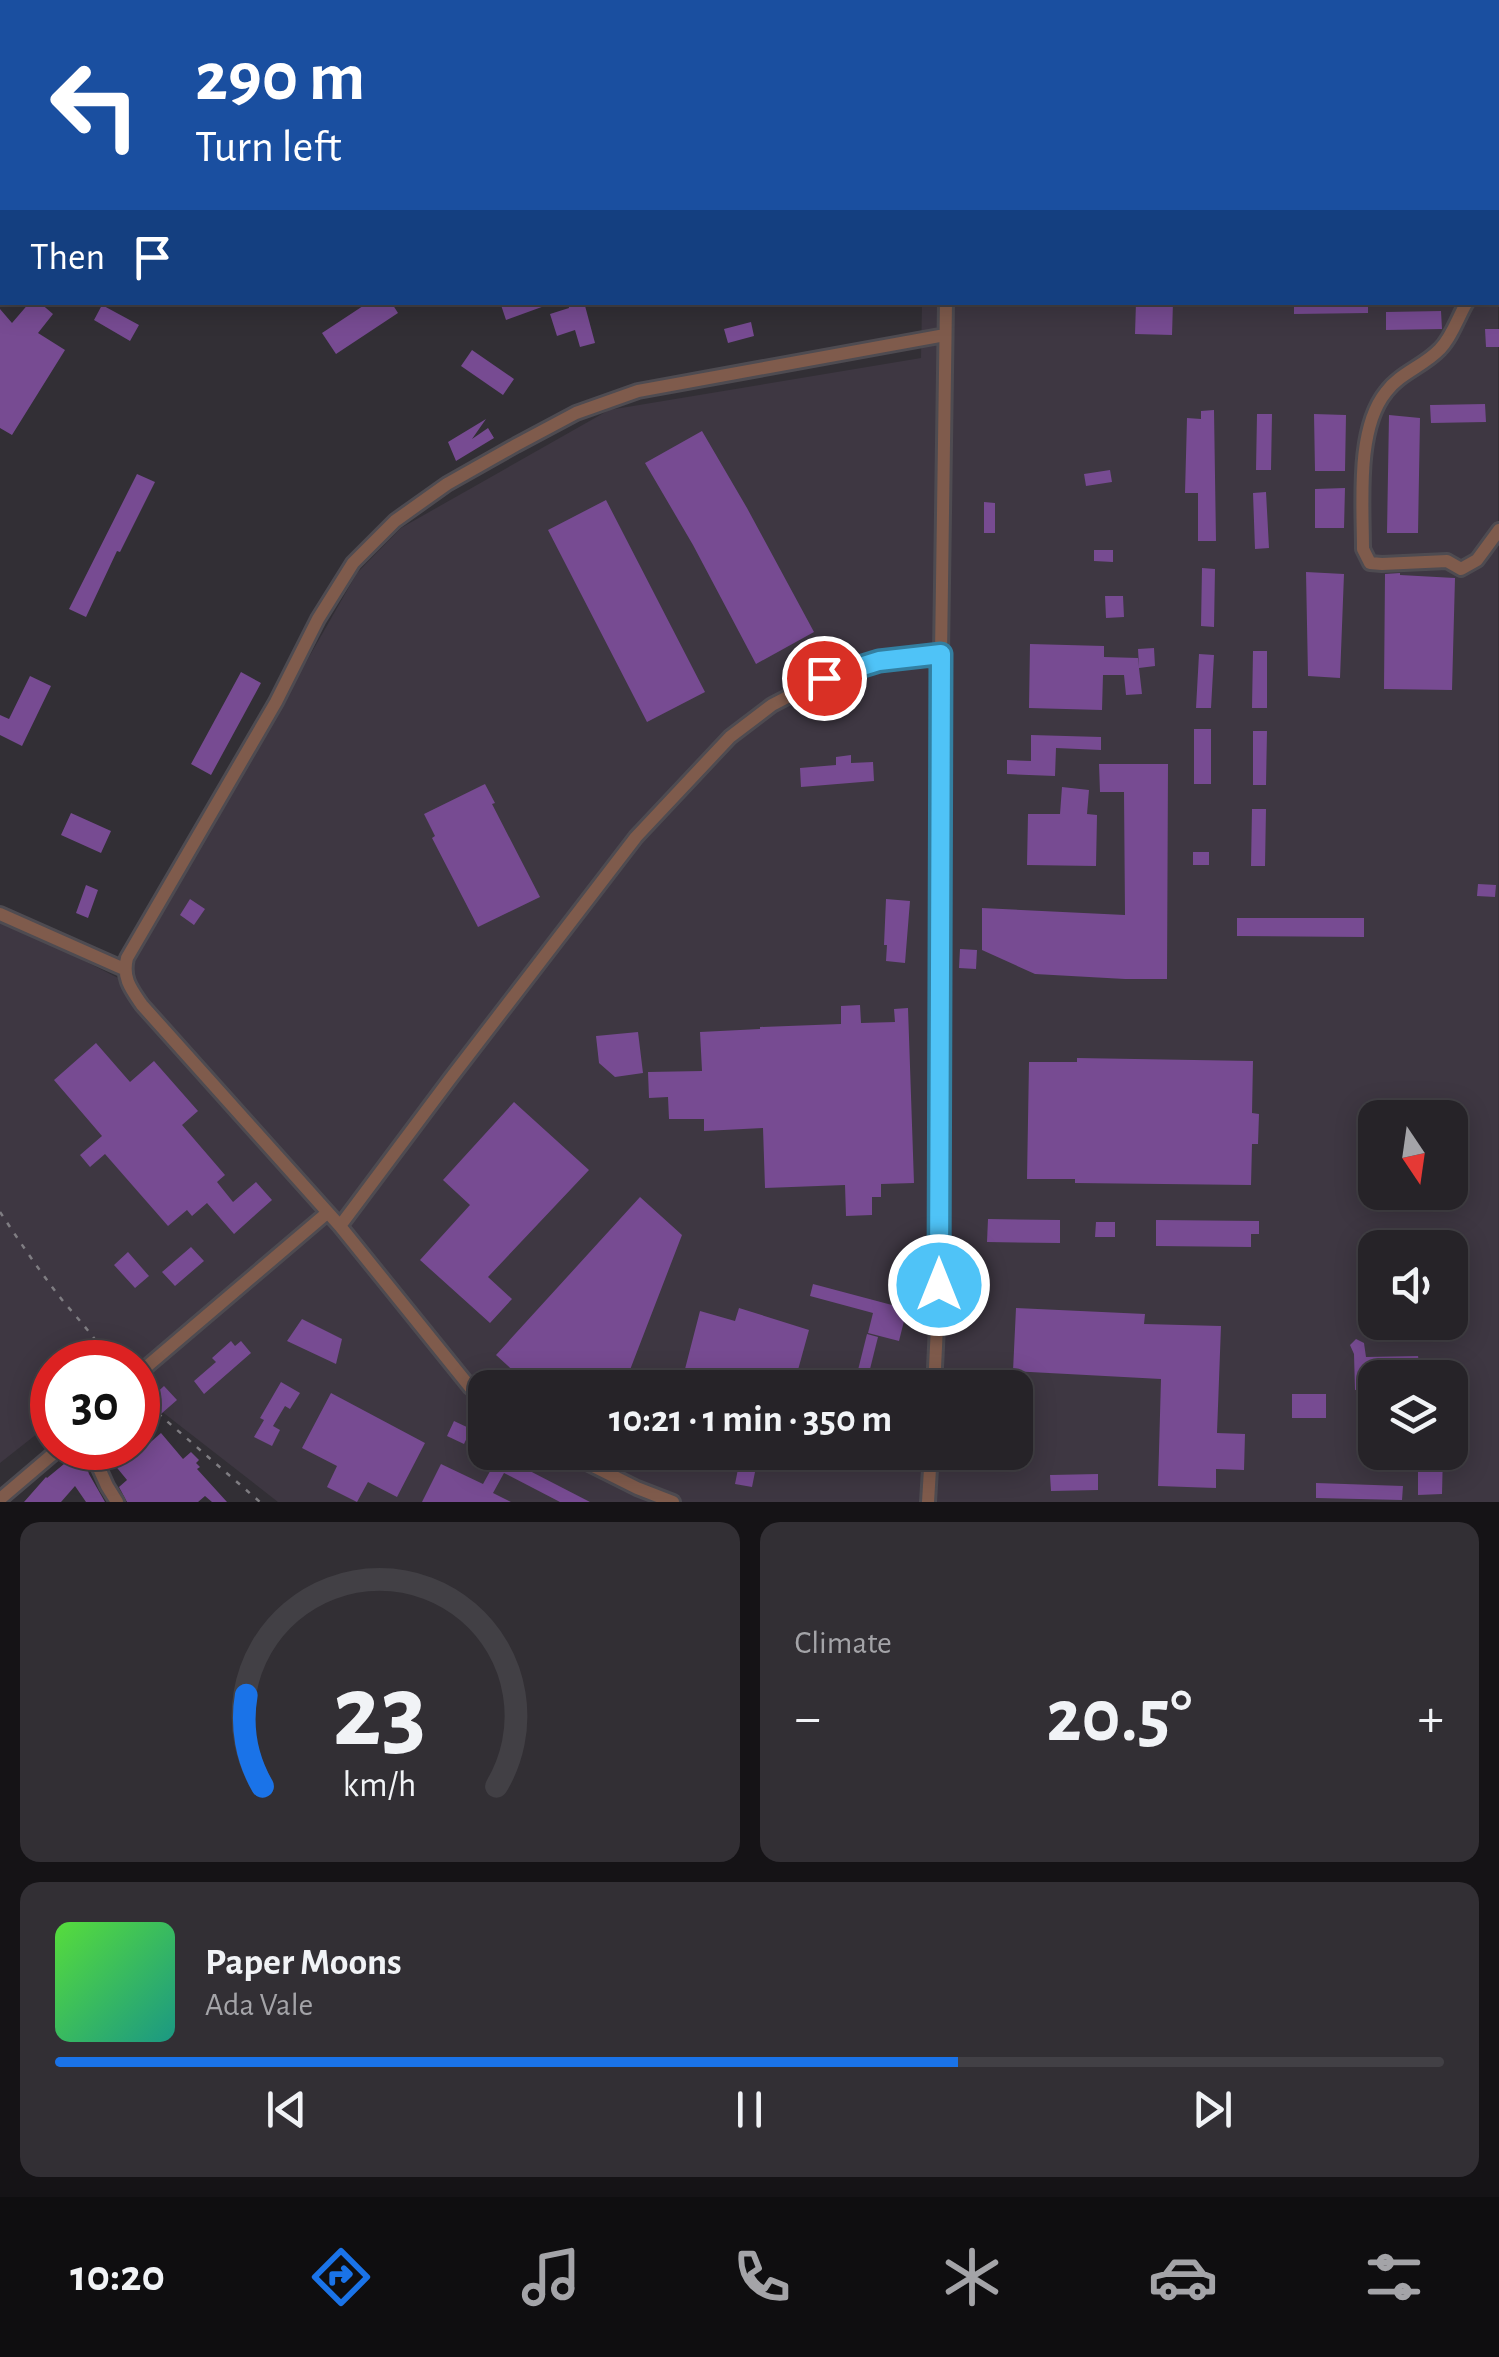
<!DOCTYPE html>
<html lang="en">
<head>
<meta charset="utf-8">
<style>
  body { margin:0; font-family:"Alegreya Sans",sans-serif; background:#322f34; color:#f1f3f6; height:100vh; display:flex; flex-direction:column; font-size:38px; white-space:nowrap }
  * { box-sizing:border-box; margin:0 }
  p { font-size:32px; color:#a4a4a8 }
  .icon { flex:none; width:55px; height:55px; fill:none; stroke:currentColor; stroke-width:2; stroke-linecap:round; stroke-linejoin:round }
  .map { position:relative; height:1502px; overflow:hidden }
  .drawer { display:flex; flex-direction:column; gap:20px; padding:20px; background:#151316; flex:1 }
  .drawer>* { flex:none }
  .banner { position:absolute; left:0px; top:0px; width:1500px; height:305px; box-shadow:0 5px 25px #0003,0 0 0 2px #424045; background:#1a4fa0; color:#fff; overflow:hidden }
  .needle { width:65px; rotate:167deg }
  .fabs { position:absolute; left:1358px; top:1100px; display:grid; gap:20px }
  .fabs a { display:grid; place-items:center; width:110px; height:110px; border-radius:20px; background:#262328; box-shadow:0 5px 25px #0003,0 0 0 2px #424045; font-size:50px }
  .speed { position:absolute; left:30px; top:1340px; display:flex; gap:20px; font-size:50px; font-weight:700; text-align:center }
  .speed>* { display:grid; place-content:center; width:130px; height:130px; border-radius:50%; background:#262328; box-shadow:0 5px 25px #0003,0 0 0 2px #424045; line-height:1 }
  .speed .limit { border:15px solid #d22; background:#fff; color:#111 }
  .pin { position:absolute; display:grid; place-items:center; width:85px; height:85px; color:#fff; margin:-42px; border:5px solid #fff; border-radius:50%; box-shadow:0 2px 10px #0007 }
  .me { position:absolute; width:110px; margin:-55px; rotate:0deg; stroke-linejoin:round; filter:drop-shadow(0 0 8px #0008) }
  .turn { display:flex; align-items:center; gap:35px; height:210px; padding:0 30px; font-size:45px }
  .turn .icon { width:130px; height:130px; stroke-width:2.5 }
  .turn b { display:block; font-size:70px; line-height:85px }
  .then { display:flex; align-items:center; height:95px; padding:0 30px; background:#0003; gap:20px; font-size:38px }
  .big { font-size:75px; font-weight:700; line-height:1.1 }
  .drawer .widget { flex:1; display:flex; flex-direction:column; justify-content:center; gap:15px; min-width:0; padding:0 35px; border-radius:20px; background:#322f34 }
  .drawer .dial { align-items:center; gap:0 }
  .dial svg { height:260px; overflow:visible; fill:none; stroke:#424045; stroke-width:7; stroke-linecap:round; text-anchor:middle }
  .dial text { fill:#f1f3f6; stroke:none }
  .song { display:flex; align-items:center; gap:30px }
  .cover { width:120px; height:120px; border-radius:15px; background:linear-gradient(135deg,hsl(110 70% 55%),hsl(170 70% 35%)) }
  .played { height:10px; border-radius:5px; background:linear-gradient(90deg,#1a73e8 65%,#424045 65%) }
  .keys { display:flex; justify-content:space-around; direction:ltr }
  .heat { display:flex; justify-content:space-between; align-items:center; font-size:55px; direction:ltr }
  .drawer .tiles { flex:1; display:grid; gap:20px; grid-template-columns:1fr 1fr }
  .widget:last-child { grid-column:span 2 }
  .trip { position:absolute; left:468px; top:1370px; width:565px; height:100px; border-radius:20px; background:#262328; box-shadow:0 5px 25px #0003,0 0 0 2px #424045; font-weight:700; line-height:100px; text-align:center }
  .tabs { display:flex; height:160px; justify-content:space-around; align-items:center; background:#0f0e10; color:#a4a4a8 }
  .tabs .icon { width:70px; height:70px }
  .tabs .active { color:#1a73e8 }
  .tabs b { font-size:45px; color:#f1f3f6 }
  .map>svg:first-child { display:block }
  .built { fill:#3e3742; fill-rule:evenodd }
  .building { fill:#774b92 }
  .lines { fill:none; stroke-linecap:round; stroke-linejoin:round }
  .minor-casing { stroke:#4e4b51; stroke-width:18 }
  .tertiary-casing { stroke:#4e4b51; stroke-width:20 }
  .path { stroke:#7f7d82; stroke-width:2.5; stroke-dasharray:5 8; stroke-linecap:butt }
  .minor { stroke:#7f5b4c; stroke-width:12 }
  .tertiary { stroke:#7f5b4c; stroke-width:15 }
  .route-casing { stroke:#337fa1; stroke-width:25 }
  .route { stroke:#4fc3f7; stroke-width:18 }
</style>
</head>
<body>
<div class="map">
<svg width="1499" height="1502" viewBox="0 0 1499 1502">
  <rect width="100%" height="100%" fill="#322f35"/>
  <path class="built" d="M925,0H1167L1168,2H925Z
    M1498,285L1499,1502H278L138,1393V1362H52V1422L0,1463V918L124,981L357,573L401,528L609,410L921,358L922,303L1498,302ZM1375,1118H1450V1192H1375ZM1375,1248H1450V1322H1375ZM1375,1378H1450V1452H1375ZM485,1388H1015V1452H485Z"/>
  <path class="building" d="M30,302H39L53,314L38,333L65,350L12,435L0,428V309L12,323Z
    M369,302H391L398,313L336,354L322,333Z
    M500,302H550V304L506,320Z
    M568,302H584L595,343L580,347L575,330L557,336L550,314L569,308Z
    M1136,302H1173L1172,335L1135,334Z
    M1294,302H1368V313L1294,314Z
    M102,305L139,325L130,341L94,320Z
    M1441,311L1442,329L1386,330V312Z
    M751,322L754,336L728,343L724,329Z
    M1485,329H1499V347H1486Z
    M472,350L514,379L503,395L461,366Z
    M1485,404L1486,422L1431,423L1430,405Z
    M1214,410L1216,541H1198V493H1185L1187,418L1201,419V411Z
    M1257,414H1272L1271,470H1256Z
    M1314,414L1346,415L1345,471H1315Z
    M1389,415L1420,418L1418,533H1387Z
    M486,419L472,439L488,428L494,438L456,461L448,442Z
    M702,431L747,508L814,632L756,664L693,545L645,463Z
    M1110,470L1112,482L1086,486L1084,474Z
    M137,474L155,482L120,552L117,551L86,617L69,609Z
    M1345,488L1344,528H1315V489Z
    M1266,492L1269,548L1255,549L1253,493Z
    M606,500L705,692L647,722L548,530Z
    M984,502L995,503V533H984Z
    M1094,550H1113V562L1094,561Z
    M1202,568L1215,569L1214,627L1201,626Z
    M1306,572L1344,574L1340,678L1308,676Z
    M1400,573V575L1455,578L1452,690L1384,689L1385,574Z
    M1105,596H1123L1124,617L1106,618Z
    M1030,644L1104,646V657L1138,658L1139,667L1138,649L1154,648L1155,666L1139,668L1142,694L1126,695L1124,675H1103L1102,710L1029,708Z
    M1253,651H1267V708H1252Z
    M1199,654L1214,655L1211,708H1196Z
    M241,672L261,683L211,775L191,764Z
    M30,676L51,686L22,746L0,735V715L9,719Z
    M1194,729H1211V784H1194Z
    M1253,731H1267L1266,785H1253Z
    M1031,735L1101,737V750L1056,748L1055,776L1007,774V760L1031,761Z
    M851,755V763L873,762L874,781L801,787L800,768L836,765V757Z
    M1099,764H1168L1167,979H1125L1035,974L982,950V908L1125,915L1124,792H1100Z
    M485,784L495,803L492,804L540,897L478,927L432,838L435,836L424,814Z
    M1062,787L1089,790L1087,814L1097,815L1096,866L1027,865L1028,814H1060Z
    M1252,809H1266L1265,866H1251Z
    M71,813L111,831L101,853L61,835Z
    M1193,852H1209V865H1193Z
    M1478,884L1496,885L1495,897L1477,896Z
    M86,885L98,890L88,918L76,913Z
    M190,899L205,909L194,925L180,915Z
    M886,899L910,901L905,963L886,961L887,945H884Z
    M1237,918H1364V937L1237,936Z
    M960,949L977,950L976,969L959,968Z
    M860,1005L861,1023L895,1022L894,1009L908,1008L914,1183L881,1184V1197H872V1215L846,1216L845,1185L765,1188L763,1128L704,1131V1119H669L668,1097L649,1098L648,1072L702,1071L700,1032L760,1029V1027L841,1024V1006Z
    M638,1032L643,1073L615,1077L599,1063L596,1036Z
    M96,1043L130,1082L154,1061L198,1111L182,1125L225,1175L217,1182L233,1202L256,1182L272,1200L234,1234L207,1203L192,1216L187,1210L168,1226L105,1154L90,1167L80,1155L102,1136L54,1080Z
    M1077,1058L1253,1061L1252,1113L1259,1114L1258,1144H1252L1251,1185L1075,1183V1179H1027L1029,1062H1077Z
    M514,1102L589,1170L488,1277L512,1299L490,1323L420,1260L470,1205L443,1180Z
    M640,1197L682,1235L623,1388H532L496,1355Z
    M988,1219L1060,1220V1243L987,1242Z
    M1156,1220L1259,1221V1234H1251V1247L1156,1246Z
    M1096,1222H1115V1237H1095Z
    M191,1247L204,1261L175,1286L162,1272Z
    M128,1252L149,1276L135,1288L114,1265Z
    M813,1284L907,1309L899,1341L868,1333L873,1313L810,1296Z
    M739,1308L809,1330L793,1388H717L720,1378L685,1369L700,1311L735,1321Z
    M1016,1308L1145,1314L1144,1324L1221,1326L1217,1433L1245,1434L1244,1470L1216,1469V1488L1158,1486L1161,1379L1013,1371Z
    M302,1319L342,1339L336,1364L287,1341Z
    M867,1334L878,1337L868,1377L857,1374Z
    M1356,1339L1364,1343L1366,1357L1418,1356L1419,1362L1442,1361L1443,1378H1375V1389L1355,1390L1354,1354L1350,1345Z
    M231,1341L235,1346L241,1341L251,1353L204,1394L194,1381L216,1362L212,1358Z
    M281,1382L300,1393L290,1409L285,1406L273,1426L280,1430L272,1446L254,1437L264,1420L260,1418Z
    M164,1386L177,1400L146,1427L138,1416V1410Z
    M331,1393L425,1443L397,1497L368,1482L357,1502L327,1487L337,1466L302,1448Z
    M1292,1394H1326V1418H1292Z
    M1450,1417H1464V1445H1450Z
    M454,1421L471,1429L464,1444L447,1436Z
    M161,1433L183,1459L191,1452L199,1460L196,1463L200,1467L197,1469L227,1502H212L205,1496L198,1502H127L119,1487L127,1480L109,1458L107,1460L101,1448H144Z
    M76,1452L84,1459L89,1474L105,1502H86L75,1486L61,1502H24L46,1477L47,1478L64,1464L61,1461L70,1454L72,1456Z
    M1418,1452H1443L1442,1494L1418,1495Z
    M499,1455L590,1502H560L504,1473L493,1493L511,1502H422L441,1464L483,1484Z
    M738,1469L755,1472L752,1487L735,1484Z
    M1098,1474V1490L1051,1491L1050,1475Z
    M1316,1483L1403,1486L1402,1500L1316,1498Z"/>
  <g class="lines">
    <g class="minor-casing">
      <path id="minor" d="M1396,0L1397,2
        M951,2V0
        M1498,54L1499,52
        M1498,204L1499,206
        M0,225L2,220
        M1498,227L1499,222
        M1467,302C1458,317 1452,337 1440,349C1424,366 1400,373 1386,392C1356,429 1363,503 1363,549L1370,563L1382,564L1447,561L1461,569L1477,560L1499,530
        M0,914L124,969
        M340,1226L450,1079L636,837L730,737L772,705L824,678L879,661L941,654
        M138,1374L327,1213
        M934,1388L939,1285L941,654L946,302
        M485,1399L470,1387L340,1226L142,1005C131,989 122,978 127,958L276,702L318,619L353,563L395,521L447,484L516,445L576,413L638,391L945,335
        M90,1448L107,1486L117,1502
        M565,1452L637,1488L673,1502
        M0,1499L60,1448
        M928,1502L931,1452"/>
    </g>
    <g class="tertiary-casing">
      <path id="tertiary" d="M364,2L370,0
        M0,173H2"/>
    </g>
    <path class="path" d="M0,1212C20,1242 40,1272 63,1301C80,1321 97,1340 111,1362
      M138,1396L260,1502"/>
    <use href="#minor" class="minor"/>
    <use href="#tertiary" class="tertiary"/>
  </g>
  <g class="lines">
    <g class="route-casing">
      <path id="route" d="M824,678L879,661L941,654L939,1285"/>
    </g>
    <use href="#route" class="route"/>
  </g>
</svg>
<div class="fabs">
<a><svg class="needle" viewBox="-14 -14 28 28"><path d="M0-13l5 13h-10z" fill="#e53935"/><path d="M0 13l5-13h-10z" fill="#a4a4a8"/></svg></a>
<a><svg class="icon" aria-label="sound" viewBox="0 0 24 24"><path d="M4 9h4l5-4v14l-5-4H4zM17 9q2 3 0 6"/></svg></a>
<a><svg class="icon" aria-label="layers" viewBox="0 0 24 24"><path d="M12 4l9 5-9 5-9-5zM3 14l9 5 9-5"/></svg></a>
</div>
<div class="speed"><div class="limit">30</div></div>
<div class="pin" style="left:824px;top:678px;background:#d93025"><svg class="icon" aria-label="arrive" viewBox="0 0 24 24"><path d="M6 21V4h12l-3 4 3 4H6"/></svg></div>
<svg class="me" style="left:939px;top:1285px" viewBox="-20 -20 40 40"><circle r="17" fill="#4fc3f7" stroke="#fff" stroke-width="3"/><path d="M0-11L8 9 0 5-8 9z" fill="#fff"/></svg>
<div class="trip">10:21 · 1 min · 350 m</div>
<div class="banner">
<div class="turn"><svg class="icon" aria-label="left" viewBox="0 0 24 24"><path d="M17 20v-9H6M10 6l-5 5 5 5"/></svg><div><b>290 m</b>Turn left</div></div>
<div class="then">Then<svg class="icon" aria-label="arrive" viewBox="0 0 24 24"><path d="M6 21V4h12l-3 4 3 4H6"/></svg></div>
</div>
</div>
<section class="drawer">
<div class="tiles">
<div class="widget dial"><svg viewBox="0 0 100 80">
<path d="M14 69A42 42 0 1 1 86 69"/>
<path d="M14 69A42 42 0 0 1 9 41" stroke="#1a73e8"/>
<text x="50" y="56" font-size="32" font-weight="700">23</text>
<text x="50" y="72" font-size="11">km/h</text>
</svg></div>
<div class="widget"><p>Climate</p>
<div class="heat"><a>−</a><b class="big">20.5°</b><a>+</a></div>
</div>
<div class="widget">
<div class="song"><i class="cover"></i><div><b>Paper Moons</b><p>Ada Vale</p></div></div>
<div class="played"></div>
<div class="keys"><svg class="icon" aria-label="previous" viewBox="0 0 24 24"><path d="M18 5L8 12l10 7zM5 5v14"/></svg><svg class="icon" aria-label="pause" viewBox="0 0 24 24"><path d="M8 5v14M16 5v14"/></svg><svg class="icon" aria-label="next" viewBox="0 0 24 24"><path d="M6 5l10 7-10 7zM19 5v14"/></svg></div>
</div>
</div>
</section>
<nav class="tabs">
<b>10:20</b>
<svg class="icon active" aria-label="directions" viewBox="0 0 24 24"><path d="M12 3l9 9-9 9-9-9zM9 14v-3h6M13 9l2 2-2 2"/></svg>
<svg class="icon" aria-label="music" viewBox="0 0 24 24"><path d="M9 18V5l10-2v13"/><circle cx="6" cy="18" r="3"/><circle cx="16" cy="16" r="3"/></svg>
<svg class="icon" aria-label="phone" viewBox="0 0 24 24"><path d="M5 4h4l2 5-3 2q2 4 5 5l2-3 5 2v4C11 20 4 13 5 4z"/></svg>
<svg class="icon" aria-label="climate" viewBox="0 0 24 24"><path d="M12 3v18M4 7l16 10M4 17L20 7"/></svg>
<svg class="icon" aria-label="car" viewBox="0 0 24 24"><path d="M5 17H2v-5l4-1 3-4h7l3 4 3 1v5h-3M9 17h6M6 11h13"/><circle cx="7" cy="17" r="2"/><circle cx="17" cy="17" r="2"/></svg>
<svg class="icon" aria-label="filters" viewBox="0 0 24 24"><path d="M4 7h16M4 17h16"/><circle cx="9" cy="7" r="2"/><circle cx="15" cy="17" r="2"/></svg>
</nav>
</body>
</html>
